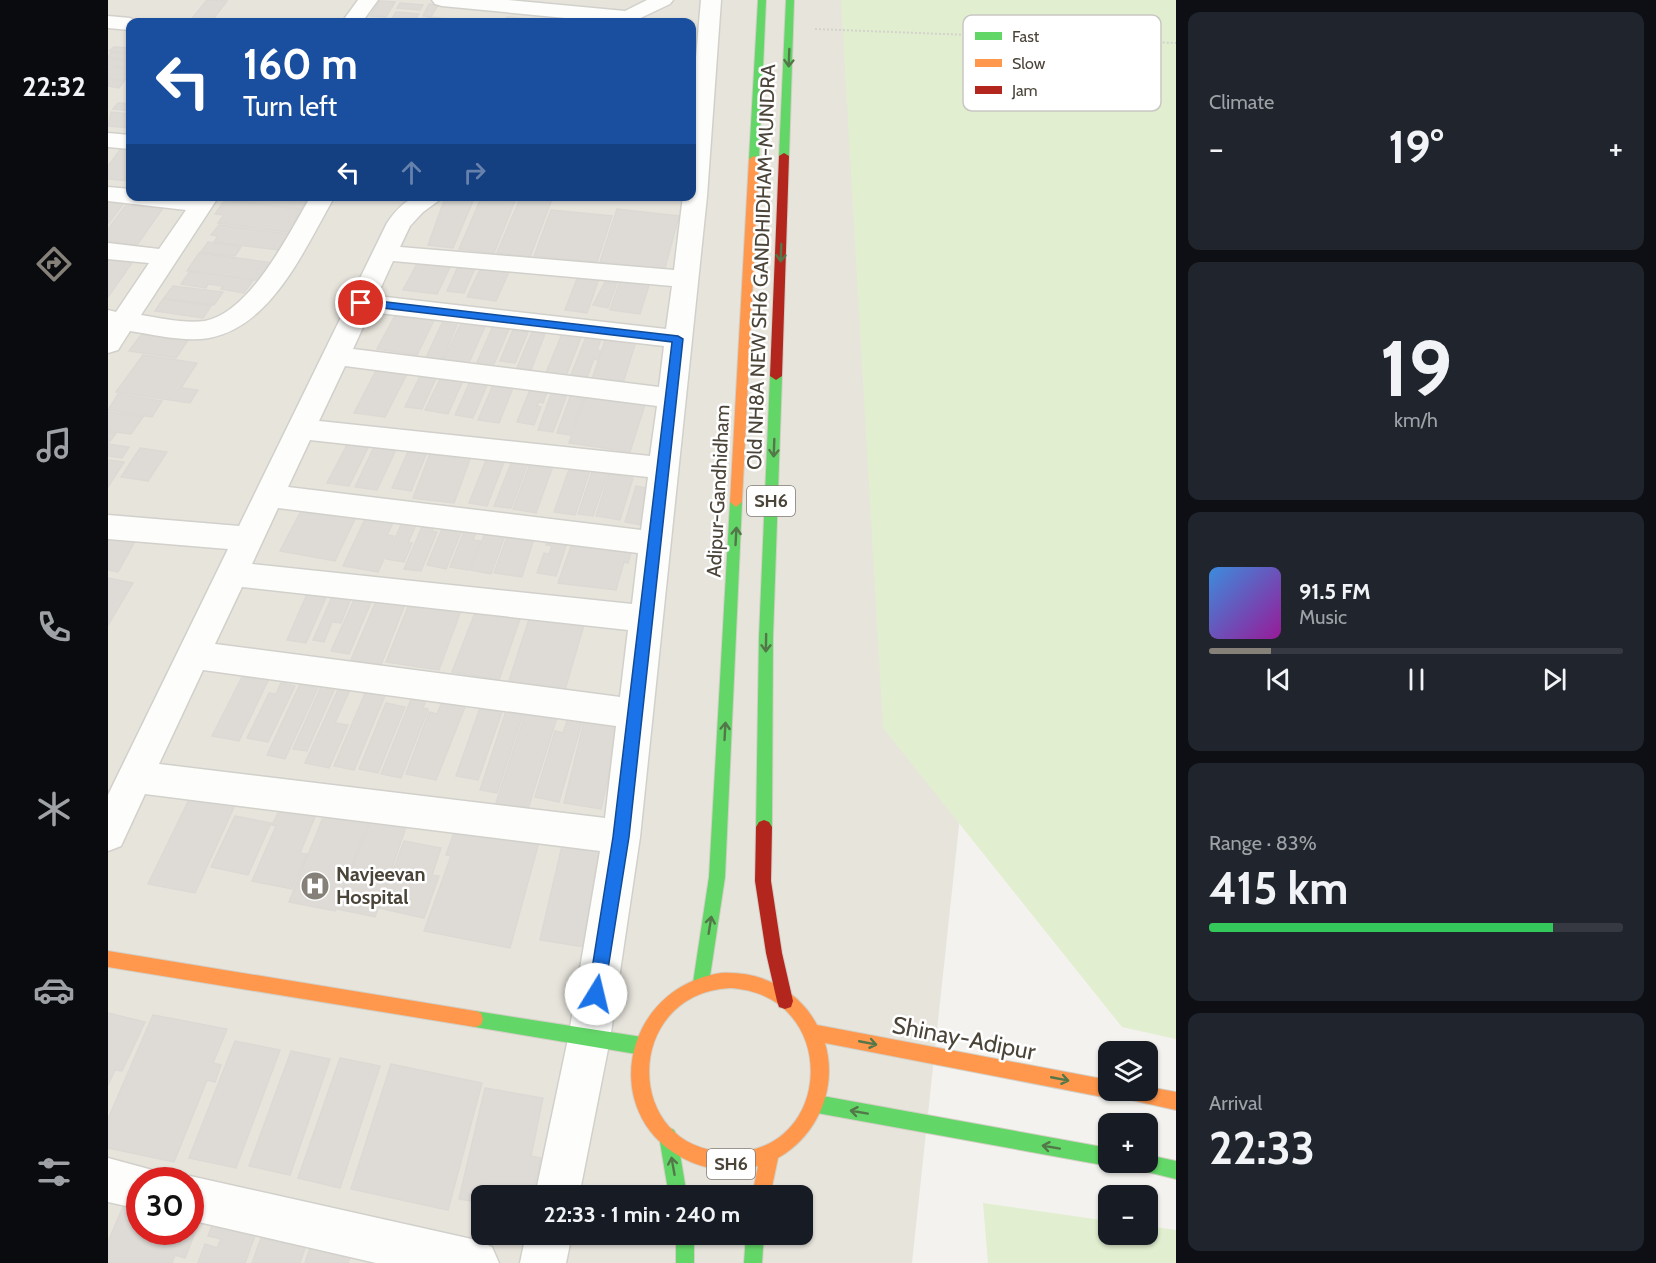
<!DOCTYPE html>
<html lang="en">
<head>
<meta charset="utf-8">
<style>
  body { margin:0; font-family:Cabin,sans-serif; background:#20242c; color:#f1f3f6; height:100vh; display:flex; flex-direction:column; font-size:22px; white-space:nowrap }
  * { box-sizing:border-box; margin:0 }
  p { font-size:20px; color:#9ea1a6 }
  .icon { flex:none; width:33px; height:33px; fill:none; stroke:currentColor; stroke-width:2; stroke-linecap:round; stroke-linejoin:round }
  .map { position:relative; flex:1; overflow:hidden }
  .panel { display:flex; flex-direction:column; gap:12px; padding:12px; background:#0d0f14; width:480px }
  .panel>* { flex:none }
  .top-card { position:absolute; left:18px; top:18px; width:570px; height:183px; border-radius:12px; box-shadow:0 2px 4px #0004; background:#1a4fa0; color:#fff; overflow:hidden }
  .tools { position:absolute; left:990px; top:1041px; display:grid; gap:12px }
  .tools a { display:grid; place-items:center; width:60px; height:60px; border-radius:12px; background:#171b24; box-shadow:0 2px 4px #0004; font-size:30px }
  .speed { position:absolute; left:18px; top:1167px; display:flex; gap:12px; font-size:30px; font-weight:700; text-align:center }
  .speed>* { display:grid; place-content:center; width:78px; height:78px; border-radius:50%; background:#171b24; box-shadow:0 2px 4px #0004; line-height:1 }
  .speed .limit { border:9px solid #d22; background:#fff; color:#111 }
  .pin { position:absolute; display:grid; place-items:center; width:51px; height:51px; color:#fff; margin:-26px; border:3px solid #fff; border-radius:50%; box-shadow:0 2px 6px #0007 }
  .me { position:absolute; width:66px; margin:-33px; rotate:9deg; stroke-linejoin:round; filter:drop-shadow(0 0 4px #0008) }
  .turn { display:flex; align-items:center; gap:21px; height:126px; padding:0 18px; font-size:27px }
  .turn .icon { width:78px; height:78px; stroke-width:2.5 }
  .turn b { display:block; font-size:42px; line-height:51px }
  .lanes { display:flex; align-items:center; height:57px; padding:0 18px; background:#0003; justify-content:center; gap:30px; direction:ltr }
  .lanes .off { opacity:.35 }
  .big { font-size:45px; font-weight:800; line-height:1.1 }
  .panel .card { flex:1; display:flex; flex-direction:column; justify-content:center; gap:9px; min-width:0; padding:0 21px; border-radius:12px; background:#20242c }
  .panel .dial { align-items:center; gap:0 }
  .dial b { font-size:78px; line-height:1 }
  .song { display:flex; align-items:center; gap:18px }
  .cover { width:72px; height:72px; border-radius:9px; background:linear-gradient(135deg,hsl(210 70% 55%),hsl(300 70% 35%)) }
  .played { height:6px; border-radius:3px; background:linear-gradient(90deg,#868178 15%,#363941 15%) }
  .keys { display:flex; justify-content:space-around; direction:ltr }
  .heat { display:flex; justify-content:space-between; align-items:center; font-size:33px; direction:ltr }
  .charge { height:9px; border-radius:4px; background:linear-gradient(90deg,#34c759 83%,#363941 0) }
  .trip { position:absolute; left:363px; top:1185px; width:342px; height:60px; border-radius:12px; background:#171b24; box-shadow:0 2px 4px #0004; font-weight:800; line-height:60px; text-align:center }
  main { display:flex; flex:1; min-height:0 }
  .dock { display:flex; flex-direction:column; width:108px; justify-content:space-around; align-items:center; background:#090b0e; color:#9ea1a6 }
  .dock .icon { width:42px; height:42px }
  .dock .on { color:#868178 }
  .dock b { font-size:27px; color:#f1f3f6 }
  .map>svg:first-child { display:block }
  .residential { fill:#e7e4dc; fill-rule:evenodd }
  .green { fill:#e1eecf }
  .building { fill:#dedbd6; stroke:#dcd9d4; stroke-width:1.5 }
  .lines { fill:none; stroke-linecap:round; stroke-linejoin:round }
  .street-casing { stroke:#d2d0cb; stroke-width:3 }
  .fast-casing { stroke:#d3cfc5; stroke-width:2 }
  .slow-casing { stroke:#d3cfc5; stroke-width:2 }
  .jam-casing { stroke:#d3cfc5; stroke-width:2 }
  .path { stroke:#d3d2cc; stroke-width:2; stroke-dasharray:2 2; stroke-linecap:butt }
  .street { fill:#fdfdfc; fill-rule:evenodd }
  .fast { fill:#63d668; fill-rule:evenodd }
  .slow { fill:#ff974d; fill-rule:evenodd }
  .jam { fill:#b3261e; fill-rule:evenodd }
  .oneway { stroke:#537749 }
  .route { fill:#1a73e8; stroke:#114b97; stroke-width:1.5 }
  .labels { text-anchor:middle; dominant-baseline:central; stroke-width:5; stroke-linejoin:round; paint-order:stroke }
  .shield { fill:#fff; stroke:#817c74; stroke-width:1.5 }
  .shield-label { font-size:18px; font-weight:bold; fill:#4b4439 }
  .street-label { font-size:20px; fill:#4b4439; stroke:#fff }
  .poi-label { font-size:20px; font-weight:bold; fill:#4b4439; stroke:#fff; text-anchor:start }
  .near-street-label { font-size:24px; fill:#4b4439; stroke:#fff }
  .key { fill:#fff; stroke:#c9c7c4; stroke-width:1.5 }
  .key-label { font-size:16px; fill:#4b4439 }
</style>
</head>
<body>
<main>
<nav class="dock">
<b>22:32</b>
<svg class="icon on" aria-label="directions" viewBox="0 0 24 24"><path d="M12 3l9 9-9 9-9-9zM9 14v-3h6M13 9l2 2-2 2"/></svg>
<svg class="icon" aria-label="music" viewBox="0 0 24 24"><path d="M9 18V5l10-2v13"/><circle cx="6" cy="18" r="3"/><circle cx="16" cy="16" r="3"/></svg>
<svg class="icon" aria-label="phone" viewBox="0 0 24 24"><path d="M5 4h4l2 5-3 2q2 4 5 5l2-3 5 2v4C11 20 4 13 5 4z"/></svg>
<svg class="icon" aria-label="climate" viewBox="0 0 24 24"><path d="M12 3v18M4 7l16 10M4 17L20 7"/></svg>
<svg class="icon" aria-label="car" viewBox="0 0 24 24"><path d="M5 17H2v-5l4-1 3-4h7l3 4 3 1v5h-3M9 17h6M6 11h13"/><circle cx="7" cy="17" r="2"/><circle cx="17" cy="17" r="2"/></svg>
<svg class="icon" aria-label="filters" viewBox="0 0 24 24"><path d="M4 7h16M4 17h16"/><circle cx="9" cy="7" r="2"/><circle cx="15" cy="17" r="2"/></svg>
</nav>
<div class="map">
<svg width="1068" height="1263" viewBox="0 0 1068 1263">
  <rect width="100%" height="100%" fill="#f4f2ee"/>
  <path class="residential" d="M0,0H810L880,556L804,1263H0ZM22,22H584V196H22ZM32,1180H82V1232H32ZM374,1196H694V1234H374Z"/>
  <path class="green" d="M733,0H1068V1039L1014,1027L775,728Z
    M875,1203L1000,1221V1234H1040V1226L1068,1230V1263H880Z"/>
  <path class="building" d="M99,0L119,1L103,22H81Z
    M272,1L287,2L278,17L262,16Z
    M292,3L315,5L312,10L289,8Z
    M321,4L330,5L323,17L315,16Z
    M288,12L311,14L306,22H282Z
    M320,17L343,19L342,22H322L318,20Z
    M399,17L433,20L432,22H396Z
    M6,47L22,48V54L1,51Z
    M3,52L22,54V60L0,57Z
    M1,58L22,61V68L0,65Z
    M0,67L22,69V74L17,80L0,78Z
    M0,79L16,81L11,88L0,86Z
    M10,103L22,104V111L5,109Z
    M3,112L22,114V128L0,126Z
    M15,146L22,147V181L0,179V166Z
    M201,196L193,209L115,199L116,196Z
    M374,196H409L386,253L351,249Z
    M413,196L444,199L422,257L389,253Z
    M337,198L365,201L345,248L320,245Z
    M117,200L194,210L187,221L194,222L187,233L110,223L116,215L107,214Z
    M0,201L16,203L0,224Z
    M19,204L55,208L29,245L0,241V229Z
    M509,209L571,216L556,272L491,265Z
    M443,210L504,216L489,262L426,256Z
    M111,225L182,234L171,250L106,242L110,236L103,235Z
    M100,242L133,247L127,256L93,252Z
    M91,253L166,263L163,268L160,267L155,281L79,271Z
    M315,253L347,257L329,294L295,290Z
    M0,254L28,257L0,297Z
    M376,261L404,265L388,301L359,297Z
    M352,262L369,264L356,293L339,291Z
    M82,271L145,280L136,293L113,289L115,286L100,284L98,288L73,284Z
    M472,271L493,273L479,313L457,310Z
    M512,281L541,285L532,314L502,310Z
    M497,282L509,283L500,308L485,305Z
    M65,286L115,292L106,305L56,298Z
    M55,299L103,306L95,318L47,311Z
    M289,312L327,318L309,355L269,349Z
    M354,321L378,324L360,365L335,361Z
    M334,323L349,325L333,362L317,360Z
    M385,326L401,329L386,364L369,362Z
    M456,329L475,332L458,376L438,373Z
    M405,330L420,332L407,363L392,361Z
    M36,331L82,337L68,358L21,351Z
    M500,331L530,335L515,383L484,379Z
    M424,332L437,334L423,370L409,368Z
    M480,332L495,334L489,350L493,351L490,360L486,359L479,377L463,375Z
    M35,355L89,363L73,388L90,390L82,403L8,392Z
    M271,365L301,370L277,417L246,413Z
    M314,372L330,374L314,409L297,407Z
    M335,373L357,376L340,414L317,410Z
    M366,373L383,376L365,418L347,415Z
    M388,378L408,380L391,423L370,420Z
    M425,382L442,384L435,403L430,402L429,406L433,407L426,425L409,422Z
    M446,386L461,389L445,432L430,430Z
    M466,386L479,388L462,435L449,433Z
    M480,390L539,398L522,452L461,443Z
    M10,394L54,401L44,417L0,410Z
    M0,412L35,417L23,434L0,431Z
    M0,432L8,433L0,444L21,447L14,458L0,456Z
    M243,437L264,440L241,486L219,483Z
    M269,441L290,445L269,490L247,487Z
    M304,442L322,445L303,491L284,488Z
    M325,446L365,451L346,503L305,498Z
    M32,448L59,452L40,481L13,477Z
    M382,450L400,452L379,506L361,503Z
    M406,456L422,458L403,508L386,506Z
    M424,459L446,463L428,513L405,509Z
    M0,460L16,462L0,487Z
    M463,464L483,467L467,515L446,512Z
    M485,469L500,472L485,516L470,514Z
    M501,474L525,478L512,520L488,516Z
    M528,486L548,490L538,526L517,522Z
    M203,492L256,500L227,561L172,551Z
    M265,502L293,507L279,535L286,536L270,572L235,566Z
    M300,509L314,511L300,543H304L296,562L278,559Z
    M341,512L360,515L338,569L319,565Z
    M319,515L330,516L324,531L329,532L313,571L296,569Z
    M384,516L403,519L383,574L362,570Z
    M361,519L372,521L365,540L372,541L360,570L342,567Z
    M405,521L427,535L414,577L386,573Z
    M0,528L32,532L10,572L0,570Z
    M445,528L463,531L448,576L429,573L436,553L441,554L444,546L438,545Z
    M469,529L527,539L520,563L516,562L508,590L450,583Z
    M0,578L25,583L0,625Z
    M203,585L222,588L198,643L179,640Z
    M227,590L245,593L233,623L224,622L216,642L205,640Z
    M250,591L267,593L241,654L223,651Z
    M271,594L299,599L273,665L243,660Z
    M304,597L355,605L331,670L278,662Z
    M370,605L414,613L391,680L344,672Z
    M424,610L478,618L457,690L401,681Z
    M170,660L131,741L104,736L134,677L146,679L151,668Z
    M200,667L218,670L177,759L159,755Z
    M221,669L234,672L199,751L185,749Z
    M264,677L283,681L246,770L226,766Z
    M173,683L187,686L160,742L139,738L161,693L168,694Z
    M233,683L244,685L227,723L240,725L221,768L197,763Z
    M306,692L320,694L315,708L320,709L293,778L273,774Z
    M337,695L359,702L328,780L298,774L321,712L329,714Z
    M401,702L405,712L415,714L389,793L372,790Z
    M278,703L297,707L270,773L251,769Z
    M373,705L395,709L370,780L348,776Z
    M420,705L451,711L419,812L387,806Z
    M463,710L477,712L451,802L427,797L447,731L455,733Z
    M479,710L515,715L493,809L456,803Z
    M88,785L132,794L87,893L40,884Z
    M174,805L209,812L192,853L199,854L184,889L144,881L168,826L164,825Z
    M218,810L262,817L227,911L181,902Z
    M127,816L163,823L140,875L103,867Z
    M264,817L299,824L267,917L229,909Z
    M348,827L431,842L402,948L316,931L343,856L338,855Z
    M457,833L504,840L482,948L432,940Z
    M296,841L333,848L324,875L331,876L316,918L271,908Z
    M0,1013L37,1022L14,1071L7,1070L0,1085Z
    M45,1015L119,1029L105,1063L113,1065L107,1082L99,1080L66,1162L0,1148V1119Z
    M127,1041L172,1050L128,1168L81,1158Z
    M183,1051L222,1059L182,1175L141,1166Z
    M232,1058L272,1066L232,1188L190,1178Z
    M283,1064L374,1083L340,1210L243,1189Z
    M377,1088L435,1098L423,1156L433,1158L425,1196H374V1203L351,1199Z
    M23,1188L32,1191V1232H82V1210L95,1212L77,1258L67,1255L64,1263H0V1242Z
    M108,1216L150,1227L137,1263H90L97,1244L109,1248L113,1239L100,1236Z
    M206,1236L245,1246L240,1263H197Z
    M153,1238L197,1248L192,1263H144Z"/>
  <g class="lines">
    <g class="street-casing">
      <path id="street" d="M250,0H270L254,22H234Z
        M324,0H400L517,11L539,0H565L562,4L524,22H499L334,6L327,4Z
        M593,0H613L599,196L532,837L502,1039L471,1196H427L460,1039L492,851L37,794L13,846L0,851V795L120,549L0,539V515L131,526L279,223C298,196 306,196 337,196L315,212L302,226L292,247L566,270L575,196H584V104ZM285,261L564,286L558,329L269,296ZM262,312L556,346L551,387L245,349ZM237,366L549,406L542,456L211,421ZM202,440L540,477L533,530L180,487ZM170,508L530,553L524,604L144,564ZM134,587L520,630L512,697L107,644ZM95,670L508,726L497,818L51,764Z
        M0,16L22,18L31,22H22V30L0,28Z
        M0,133L22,135V149L0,147Z
        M0,187L22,189V196H111L33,315C52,318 77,324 97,321C143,312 181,233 203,196H227C197,247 165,326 101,338C76,342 47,335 22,331L10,350L0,353V310L8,312L41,263L0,259V243L51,249L78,210L0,201Z
        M0,1158L48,1171L52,1180H32V1209L0,1202Z
        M82,1176L368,1240L384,1247L391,1263H268L82,1220V1180H70Z
        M418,1234H464L458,1263H412Z"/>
    </g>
    <g class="fast-casing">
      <path id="fast" d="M650,0H658L651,159L646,162L641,159Z
        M678,0H686L681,156L676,159L671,156Z
        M668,372L674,376L665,637L664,827L661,832L656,834L651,832L648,827L651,637L662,376Z
        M628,497L634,502L617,877L601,983L599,989L593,991L587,989L585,983L601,877L622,502Z
        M367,1011L534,1037L540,1040L543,1046L540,1052L534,1055L367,1027L361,1025L359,1019L361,1013Z
        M709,1095L1000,1148V1162H1007L1000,1166L709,1113L703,1110L700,1104L703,1098Z
        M560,1127L566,1130L569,1136L579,1196H561L551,1136L554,1130Z
        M1040,1155L1068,1161V1179L1023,1168L1020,1162H1040Z
        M568,1234H586V1263H568Z
        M638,1234H656L654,1263H636Z"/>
    </g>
    <g class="slow-casing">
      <path id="slow" d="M646,156L651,159L634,502L628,507L622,502L641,159Z
        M0,951L367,1011L373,1013L375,1019L373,1025L367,1027L0,967Z
        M613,973C653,971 690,989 709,1025L1000,1080V1090H1040V1087L1068,1092V1110L1005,1096L1000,1098L717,1043C730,1088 710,1135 670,1158L662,1196H644L650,1166C627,1173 605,1171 583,1162C488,1121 512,988 613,973ZM622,988C733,994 727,1155 620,1152C515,1150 514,994 622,988Z"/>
    </g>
    <g class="jam-casing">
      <path id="jam" d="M676,153L681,156L674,376L668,380L662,376L671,156Z
        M656,820L661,822L664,827L663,881L674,953L685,1001L683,1007L677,1009L671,1007L669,1001L658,953L647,881L648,827L651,822Z"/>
    </g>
    <path class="path" d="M707,29L1068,43"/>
    <use href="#street" class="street"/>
    <use href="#fast" class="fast"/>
    <use href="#slow" class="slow"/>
    <use href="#jam" class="jam"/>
  </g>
  <defs><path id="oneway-shaft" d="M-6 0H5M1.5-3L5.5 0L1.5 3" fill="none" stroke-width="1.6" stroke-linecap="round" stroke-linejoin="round" transform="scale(1.5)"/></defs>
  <g class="oneway">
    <use href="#oneway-shaft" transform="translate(681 58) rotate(92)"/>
    <use href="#oneway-shaft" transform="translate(673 253) rotate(92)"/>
    <use href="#oneway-shaft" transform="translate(666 448) rotate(92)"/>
    <use href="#oneway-shaft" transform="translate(628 536) rotate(-87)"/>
    <use href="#oneway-shaft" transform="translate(658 643) rotate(91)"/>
    <use href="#oneway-shaft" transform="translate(617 731) rotate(-87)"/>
    <use href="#oneway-shaft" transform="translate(602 925) rotate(-81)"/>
    <use href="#oneway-shaft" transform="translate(760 1043) rotate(11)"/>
    <use href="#oneway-shaft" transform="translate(952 1079) rotate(11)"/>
    <use href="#oneway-shaft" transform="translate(751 1112) rotate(-170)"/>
    <use href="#oneway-shaft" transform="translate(943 1147) rotate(-170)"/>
    <use href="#oneway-shaft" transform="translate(565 1166) rotate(-100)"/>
  </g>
  <path class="route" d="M253,299L570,336L575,339L521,837L496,994L494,1000L488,1002L482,1000L480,994L505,837L564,342L249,305L248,303Z"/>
  <defs>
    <g id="hospital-disc" transform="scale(1.5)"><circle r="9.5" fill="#868178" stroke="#fff"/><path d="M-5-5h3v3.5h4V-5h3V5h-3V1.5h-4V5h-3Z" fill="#fff"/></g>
  </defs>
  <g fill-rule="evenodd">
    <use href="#hospital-disc" x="207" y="886"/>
  </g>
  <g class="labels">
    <g class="shield">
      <rect x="639" y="486" width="48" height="30" rx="4.5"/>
      <rect x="599" y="1149" width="48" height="30" rx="4.5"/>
    </g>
    <g class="shield-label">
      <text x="663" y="501">SH6</text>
      <text x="623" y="1164">SH6</text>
    </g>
    <g class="street-label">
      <text transform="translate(653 267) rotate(-88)">Old NH8A NEW SH6 GANDHIDHAM-MUNDRA</text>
      <text transform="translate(610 491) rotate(-87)">Adipur-Gandhidham</text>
    </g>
    <g class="poi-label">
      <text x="228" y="874">Navjeevan<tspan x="228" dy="23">Hospital</tspan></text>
    </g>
    <g class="near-street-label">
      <text transform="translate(856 1038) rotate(11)">Shinay-Adipur</text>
    </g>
  </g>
  <rect x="855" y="15" width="198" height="96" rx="9" class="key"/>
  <rect x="867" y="32" width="27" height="8" fill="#63d668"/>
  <rect x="867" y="59" width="27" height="8" fill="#ff974d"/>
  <rect x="867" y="86" width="27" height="8" fill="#b3261e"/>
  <g class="key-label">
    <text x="904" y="42">Fast</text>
    <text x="904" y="69">Slow</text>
    <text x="904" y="96">Jam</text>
  </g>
</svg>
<div class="tools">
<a><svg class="icon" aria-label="layers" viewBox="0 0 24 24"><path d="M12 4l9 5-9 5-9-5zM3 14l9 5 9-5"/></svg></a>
<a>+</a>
<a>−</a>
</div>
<div class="speed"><div class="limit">30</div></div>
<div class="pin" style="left:253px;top:303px;background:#d93025"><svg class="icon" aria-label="arrive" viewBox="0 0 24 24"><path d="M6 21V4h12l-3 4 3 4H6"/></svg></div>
<svg class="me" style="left:488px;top:994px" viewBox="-20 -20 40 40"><circle r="19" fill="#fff"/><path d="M0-13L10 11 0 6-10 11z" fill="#1a73e8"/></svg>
<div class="trip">22:33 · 1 min · 240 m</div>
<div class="top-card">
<div class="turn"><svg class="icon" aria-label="left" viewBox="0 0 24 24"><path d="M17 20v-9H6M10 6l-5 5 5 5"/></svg><div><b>160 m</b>Turn left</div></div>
<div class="lanes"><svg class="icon" aria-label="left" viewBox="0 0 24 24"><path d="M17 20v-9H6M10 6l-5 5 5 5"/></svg><svg class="icon off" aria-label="ahead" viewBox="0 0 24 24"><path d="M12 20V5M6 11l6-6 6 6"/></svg><svg class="icon off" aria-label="right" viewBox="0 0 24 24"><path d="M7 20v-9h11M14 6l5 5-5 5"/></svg></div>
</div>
</div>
<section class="panel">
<div class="card"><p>Climate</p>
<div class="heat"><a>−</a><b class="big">19°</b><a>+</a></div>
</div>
<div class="card dial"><b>19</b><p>km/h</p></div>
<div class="card">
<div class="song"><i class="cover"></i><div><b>91.5 FM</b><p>Music</p></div></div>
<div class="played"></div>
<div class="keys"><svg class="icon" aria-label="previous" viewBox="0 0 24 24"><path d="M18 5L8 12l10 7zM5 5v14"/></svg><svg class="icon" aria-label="pause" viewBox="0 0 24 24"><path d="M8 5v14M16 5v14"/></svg><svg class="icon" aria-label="next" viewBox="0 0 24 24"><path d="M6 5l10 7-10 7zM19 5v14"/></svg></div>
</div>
<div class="card"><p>Range · 83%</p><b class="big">415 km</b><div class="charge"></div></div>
<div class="card"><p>Arrival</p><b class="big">22:33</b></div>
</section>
</main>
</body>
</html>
